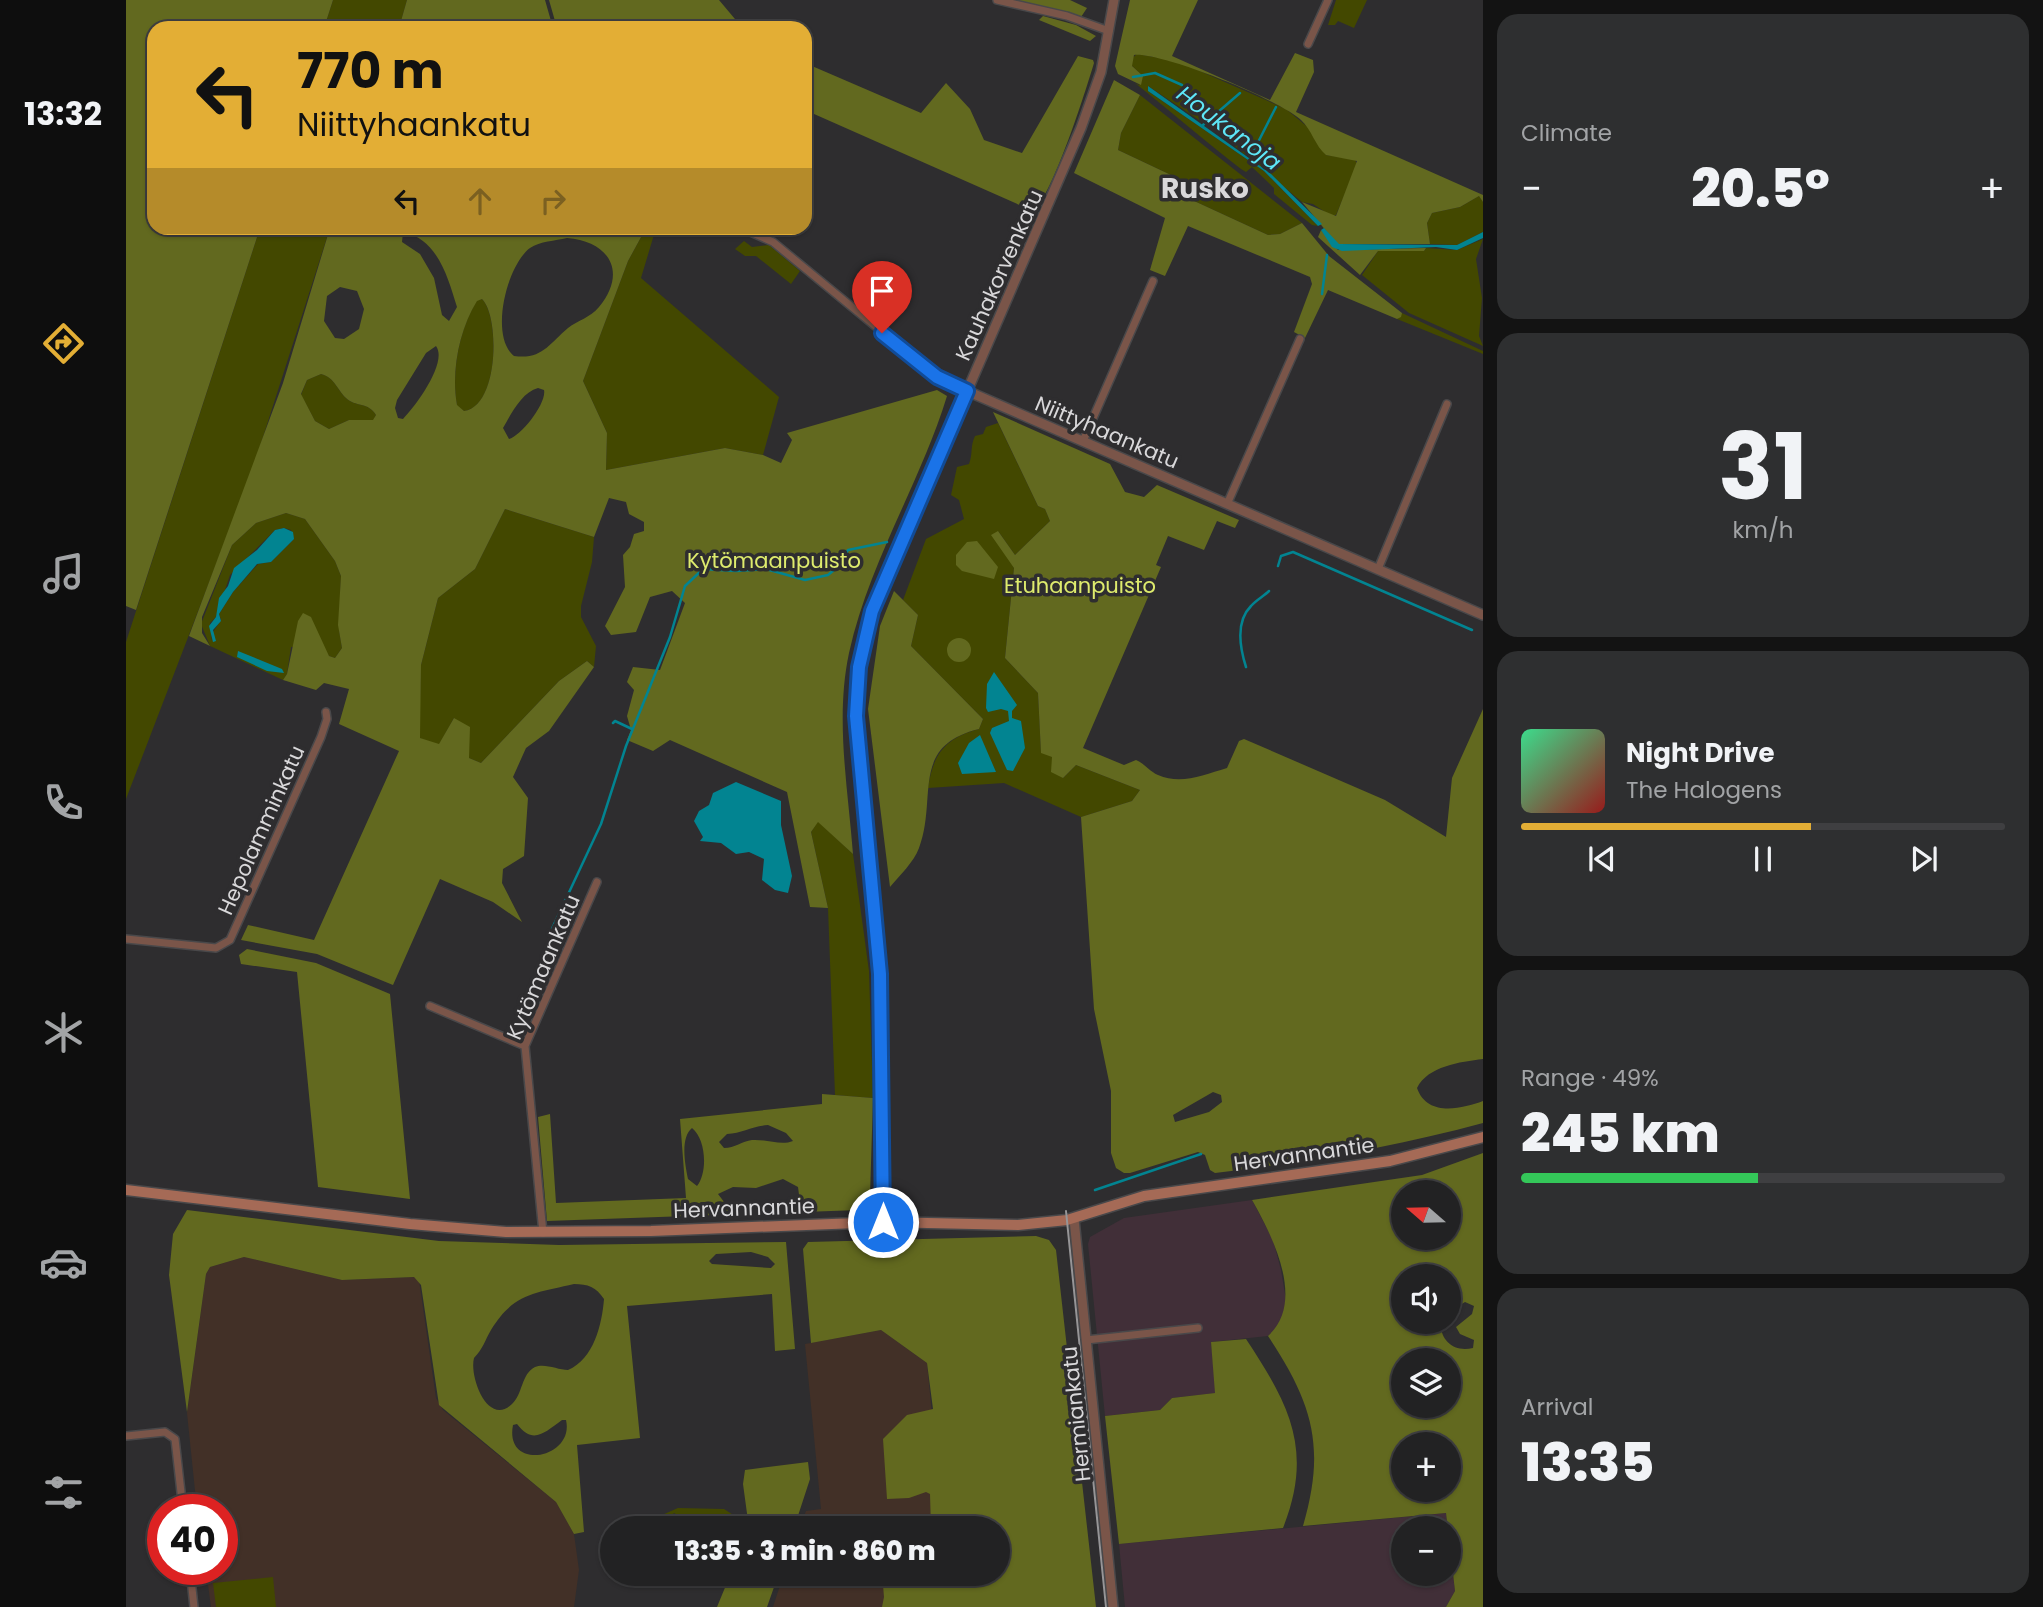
<!DOCTYPE html>
<html lang="en">
<head>
<meta charset="utf-8">
<style>
  body { margin:0; font-family:Poppins,sans-serif; background:#2e2f30; color:#f1f3f6; height:100vh; display:flex; flex-direction:column; font-size:26px; white-space:nowrap }
  * { box-sizing:border-box; margin:0 }
  p { font-size:23px; color:#a2a4a6 }
  .icon { flex:none; width:38px; height:38px; fill:none; stroke:currentColor; stroke-width:2; stroke-linecap:round; stroke-linejoin:round }
  .map { position:relative; flex:1; overflow:hidden }
  .details { display:flex; flex-direction:column; gap:14px; padding:14px; background:#131313; width:560px }
  .details>* { flex:none }
  .hud { position:absolute; left:21px; top:21px; width:665px; height:214px; border-radius:21px; box-shadow:0 2px 5px #0004,0 0 0 2px #3f3f41; background:#e3ae35; color:#111; overflow:hidden }
  .needle { width:46px; rotate:290deg }
  .fabs { position:absolute; left:1265px; top:1180px; display:grid; gap:14px }
  .fabs a { display:grid; place-items:center; width:70px; height:70px; border-radius:50%; background:#222223; box-shadow:0 2px 5px #0004,0 0 0 2px #3f3f41; font-size:35px }
  .speed { position:absolute; left:21px; top:1494px; display:flex; gap:14px; font-size:35px; font-weight:700; text-align:center }
  .speed>* { display:grid; place-content:center; width:91px; height:91px; border-radius:50%; background:#222223; box-shadow:0 2px 5px #0004,0 0 0 2px #3f3f41; line-height:1 }
  .speed .limit { border:10px solid #d22; background:#fff; color:#111 }
  .pin { position:absolute; display:grid; place-items:center; width:60px; height:60px; color:#fff; margin:-72px -30px; border-radius:50% 50% 50% 0; rotate:-45deg; box-shadow:0 0 7px #0007 }
  .pin .icon { rotate:45deg }
  .me { position:absolute; width:77px; margin:-38px; rotate:0deg; stroke-linejoin:round; filter:drop-shadow(0 0 5px #0008) }
  .turn { display:flex; align-items:center; gap:24px; height:147px; padding:0 35px; font-size:32px }
  .turn .icon { width:91px; height:91px; stroke-width:2.5 }
  .turn b { display:block; font-size:49px; line-height:60px }
  .lanes { display:flex; align-items:center; height:66px; padding:0 35px; background:#0003; justify-content:center; gap:35px; direction:ltr }
  .lanes .off { opacity:.35 }
  .big { font-size:52px; font-weight:800; line-height:1.1 }
  .details .widget { flex:1; display:flex; flex-direction:column; justify-content:center; gap:10px; min-width:0; padding:0 24px; border-radius:21px; background:#2e2f30 }
  .details .dial { align-items:center; gap:0 }
  .dial b { font-size:91px; line-height:1 }
  .song { display:flex; align-items:center; gap:21px }
  .cover { width:84px; height:84px; border-radius:10px; background:linear-gradient(135deg,hsl(150 70% 55%),hsl(0 70% 35%)) }
  .played { height:7px; border-radius:4px; background:linear-gradient(90deg,#e3ae35 60%,#3f3f41 60%) }
  .keys { display:flex; justify-content:space-around; direction:ltr }
  .heat { display:flex; justify-content:space-between; align-items:center; font-size:38px; direction:ltr }
  .charge { height:10px; border-radius:5px; background:linear-gradient(90deg,#34c759 49%,#3f3f41 0) }
  .trip { position:absolute; left:474px; top:1516px; width:410px; height:70px; border-radius:35px; background:#222223; box-shadow:0 2px 5px #0004,0 0 0 2px #3f3f41; font-weight:800; line-height:70px; text-align:center }
  main { display:flex; flex:1; min-height:0 }
  .tabs { display:flex; flex-direction:column; width:126px; justify-content:space-around; align-items:center; background:#0e0e0e; color:#a2a4a6 }
  .tabs .icon { width:49px; height:49px }
  .tabs .on { color:#e3ae35 }
  .tabs b { font-size:32px; color:#f1f3f6 }
  .map>svg:first-child { display:block }
  .commercial { fill:#412f38 }
  .education { fill:#423027 }
  .green { fill:#434800; fill-rule:evenodd }
  .forest { fill:#62691f; fill-rule:evenodd }
  .water { fill:#028491 }
  .lines { fill:none; stroke-linecap:round; stroke-linejoin:round }
  .stream { stroke:#028491; stroke-width:2.5 }
  .minor-casing { stroke:#49484a; stroke-width:10 }
  .tertiary-casing { stroke:#49484a; stroke-width:12 }
  .secondary-casing { stroke:#49484a; stroke-width:13 }
  .minor { stroke:#7a5549; stroke-width:7 }
  .tertiary { stroke:#7a5549; stroke-width:9 }
  .secondary { stroke:#a56a56; stroke-width:10 }
  .tram { stroke:#969597; stroke-width:2 }
  .route-casing { stroke:#114b97; stroke-width:18 }
  .route { stroke:#1a73e8; stroke-width:12 }
  .labels { text-anchor:middle; dominant-baseline:central; stroke-width:7; stroke-linejoin:round; paint-order:stroke }
  .street-label { font-size:21px; fill:#d9d8da; stroke:#2e2d2f }
  .park-label { font-size:21px; fill:#deeb6d; stroke:#2e2d2f }
  .water-label { font-size:23px; font-style:italic; fill:#5ee7f8; stroke:#2e2d2f }
  .district-label { font-size:28px; font-weight:bold; fill:#d9d8da; stroke:#2e2d2f }
</style>
</head>
<body>
<main>
<nav class="tabs">
<b>13:32</b>
<svg class="icon on" aria-label="directions" viewBox="0 0 24 24"><path d="M12 3l9 9-9 9-9-9zM9 14v-3h6M13 9l2 2-2 2"/></svg>
<svg class="icon" aria-label="music" viewBox="0 0 24 24"><path d="M9 18V5l10-2v13"/><circle cx="6" cy="18" r="3"/><circle cx="16" cy="16" r="3"/></svg>
<svg class="icon" aria-label="phone" viewBox="0 0 24 24"><path d="M5 4h4l2 5-3 2q2 4 5 5l2-3 5 2v4C11 20 4 13 5 4z"/></svg>
<svg class="icon" aria-label="climate" viewBox="0 0 24 24"><path d="M12 3v18M4 7l16 10M4 17L20 7"/></svg>
<svg class="icon" aria-label="car" viewBox="0 0 24 24"><path d="M5 17H2v-5l4-1 3-4h7l3 4 3 1v5h-3M9 17h6M6 11h13"/><circle cx="7" cy="17" r="2"/><circle cx="17" cy="17" r="2"/></svg>
<svg class="icon" aria-label="filters" viewBox="0 0 24 24"><path d="M4 7h16M4 17h16"/><circle cx="9" cy="7" r="2"/><circle cx="15" cy="17" r="2"/></svg>
</nav>
<div class="map">
<svg width="1357" height="1607" viewBox="0 0 1357 1607">
  <rect width="100%" height="100%" fill="#2e2d2f"/>
  <path class="commercial" d="M1126,1200L1147,1240L1155,1270L1160,1300L1159,1314L1153,1326L1142,1336L1085,1342L1090,1393L1046,1398L1034,1410L979,1416L962,1244L964,1237L998,1218Z
    M1320,1513L1322,1528H1278V1573H1323V1540L1329,1591L1320,1607H999L993,1544Z"/>
  <path class="education" d="M118,1257L216,1280L288,1277L293,1280L310,1398L317,1410L430,1502L448,1534L453,1570L448,1607H85L80,1570H96V1510H71L61,1413L80,1274L84,1267Z
    M755,1330L801,1363L817,1528H673L680,1511L695,1509L679,1344Z
    M658,1573H821L824,1607H647Z"/>
  <path class="green" d="M207,0H281L273,28H198Z
    M1210,0H1241L1228,28L1212,21L1209,25H1202Z
    M1011,54L1051,61L1160,109L1184,129L1200,155L1229,159L1231,165L1210,215L1205,216L1187,204L1176,202L1094,134L1022,86V91L1138,171L1192,226L1186,225L1148,194V188L1126,167L1120,172L1115,169C1078,140 1045,112 1009,83L1013,85L1017,76L1006,66V58Z
    M1014,95L1176,223L1154,234L1142,235L1066,200L1045,175L992,150L995,133Z
    M1353,196L1357,202V232L1331,245L1304,244L1301,223L1306,213L1334,207Z
    M134,228H204L127,468L0,799V642Z
    M520,228H530L515,278L653,397L637,455L599,448L480,470L481,433L457,381L502,261Z
    M1357,239L1350,259L1356,298L1353,336L1357,346L1283,313L1236,275L1252,251H1298L1300,248L1331,250Z
    M618,241L626,247L643,245L674,271L665,284L630,256H619L609,249Z
    M356,299C374,317 373,407 338,411L331,406C325,372 333,330 351,300Z
    M1276,313L1357,351V354L1271,319Z
    M195,374C209,378 210,388 220,398C229,407 243,402 250,415L247,421L223,420L203,429L189,421L175,395L181,380Z
    M872,423L912,506L919,509L924,521L889,555L872,531L888,568L879,658L912,693L915,752L927,757L937,778L950,765L1014,790L1006,801L955,817L878,783L802,788C807,754 819,738 853,729L857,719L785,646L792,615L777,600L800,539L838,519L833,500L825,495L831,467L843,464C847,454 844,446 849,436L857,434L860,427Z
    M379,509L468,537L466,562L455,606V617L470,646L468,667L461,661L433,681L355,763L343,758L328,718L313,745L293,738L295,665L312,598L349,569Z
    M160,513L179,519L209,561L215,576L213,630L216,648L209,658L203,656L195,644L165,647L161,674L157,680L84,646L75,624L106,545L130,523ZM158,528L165,530L168,539L145,562L132,564L107,592L93,614L95,620L87,632L86,641L84,623L90,617L104,575L149,530Z
    M692,821L727,854L743,971L747,1098L709,1095L702,908L685,832Z
    M552,1508L598,1509L612,1518L615,1528H607C594,1502 568,1527 548,1513L534,1528H527L536,1515Z
    M147,1577L150,1607H90L87,1583Z"/>
  <path class="forest" d="M0,0H207L198,28H28V228H134L10,610L0,606Z
    M281,0H419L427,28H273Z
    M423,0H593L614,25L606,28H431Z
    M887,0H944L961,8L955,17Z
    M1004,0H1072L1046,56L1144,100L1169,53L1187,60L1188,72L1170,112L1357,195V202L1353,196L1334,207L1306,213L1301,223L1304,244H1211L1176,202L1210,216L1231,161L1200,155C1189,146 1186,130 1175,120C1154,100 1036,52 1008,55L1006,66L1017,76L1015,85L992,74L989,66Z
    M917,16L950,25L970,36L964,41L913,20Z
    M952,56L967,60L968,63C960,90 926,197 907,211L679,110V63L795,113L820,83L844,109L858,140L896,153Z
    M988,80L1014,95L995,133L992,150L1045,175L1066,200L1142,235L1154,234L1176,223L1203,256L1276,313L1275,317L1271,319L1202,290L1179,338L1168,332L1186,284L1184,277L1062,226L1039,276L1024,270L1039,218L948,173Z
    M204,228H520L502,261L457,381L481,433L480,470L599,448L637,455L655,463L666,440L661,433L811,390L821,396C794,484 743,562 723,653C709,719 722,788 727,854L692,822L685,832L702,908L684,907L661,792L544,740L527,751L501,740L505,730L501,716L508,690L501,682L507,667L534,670L559,603L546,591L524,597L510,632L485,635L479,626L499,587L497,555L504,547L508,534L518,531V522L503,514L500,502L483,498L468,537L379,509L349,569L312,598L295,665L294,738L313,744L328,718L344,727L343,758L355,763L433,681L461,661L468,667L423,731L400,748L387,777L402,798L398,856L377,869L376,883L396,922L367,902L314,879L267,985L191,954L115,940L122,925L188,940L273,751L213,724L223,689L198,683L190,690L157,680L161,674L172,621L177,613L185,617L203,656L209,658L216,648L212,625L215,576L209,561L179,519L160,513L130,523L106,545L76,617V633L84,646L63,636L157,383ZM277,232C312,239 322,278 331,307L323,321L316,315L308,278L294,254L276,242ZM441,238C483,241 502,272 473,307C464,318 452,320 442,328C423,344 416,360 388,356C363,336 381,265 404,248C414,241 429,241 441,238ZM214,287L231,291L238,309L233,329L218,339L209,338L198,321L201,296ZM356,299C374,316 373,407 338,411L331,405C325,372 333,330 351,301ZM310,346C322,362 290,406 277,419L272,418L269,408L271,400L300,353ZM195,374C209,378 210,388 220,398C229,407 243,402 250,415L247,420H223L203,429L189,421L175,394L181,380ZM412,388L418,390C421,403 395,436 383,439L377,428C385,414 396,392 412,388Z
    M1195,230L1212,250L1300,248L1298,251H1252L1234,275L1192,237Z
    M867,412L984,464L999,492L1018,497L1031,485L1113,520L1109,528L1091,521L1078,550L1042,536L1030,565L1035,567L957,748L998,765L1010,760C1019,764 1023,771 1032,775C1055,785 1077,775 1101,768L1113,741L1118,739L1259,800L1320,837L1326,778L1357,709V1059C1334,1062 1302,1066 1291,1088C1301,1117 1335,1109 1357,1101V1123C1268,1147 1180,1162 1089,1173L1084,1170L1079,1155L1072,1152L1004,1173H998L990,1168L985,1153V1091L968,1009L955,817L1006,801L1014,790L950,765L937,778L925,772L926,757L915,753L912,693L879,658L888,568L865,535L872,531L889,555L924,521L919,509L912,506ZM1087,1092L1095,1095L1096,1102L1083,1112L1049,1122L1047,1115Z
    M851,541L872,567L868,579L836,571L830,565V555L841,542Z
    M768,591L792,615L785,646L857,719L853,729C783,746 812,798 793,848C788,862 773,876 764,887L742,709L754,626Z
    M821 650a12 12 0 1 1 24 0a12 12 0 1 1-24 0Z
    M121,949L190,963L264,994L284,1199L192,1187L171,972L115,964L113,955Z
    M696,1094L747,1098L744,1196L733,1210L421,1221L412,1117L424,1114L430,1203L560,1198L554,1119L696,1104ZM642,1125L660,1133L667,1141C655,1146 640,1139 626,1140C616,1141 609,1148 598,1148L593,1142L601,1134C616,1133 626,1126 642,1125ZM566,1128C580,1139 582,1172 571,1186L562,1179C559,1164 554,1138 566,1128ZM657,1179L672,1187L675,1210L605,1211L592,1194L607,1187L630,1188Z
    M1357,1153V1607H1320L1329,1591L1320,1513L1177,1526C1200,1447 1187,1404 1142,1336C1180,1302 1147,1237 1126,1200L1296,1175ZM1278,1192H1323V1237H1278ZM1278,1276H1323V1312L1339,1302L1348,1306L1346,1314L1330,1327L1334,1334L1348,1340L1347,1348C1328,1353 1313,1340 1315,1321H1278ZM1278,1360H1323V1405H1278ZM1278,1444H1323V1489H1278Z
    M61,1210L313,1241L433,1245L660,1242L669,1349L649,1351L646,1294L501,1306L514,1438L451,1445L458,1532L448,1534L430,1502L313,1405L295,1285L288,1277L216,1280L118,1257L84,1267L80,1274L61,1412L43,1275L47,1234ZM625,1252L642,1257L649,1264L645,1268L586,1264L583,1261L590,1254ZM448,1284C462,1284 470,1287 478,1299C476,1324 468,1359 442,1370C432,1370 419,1363 409,1367C395,1374 397,1394 386,1404C362,1427 343,1377 348,1358C357,1349 359,1340 365,1330C387,1293 410,1293 448,1284ZM436,1420H440C449,1459 378,1472 387,1425L391,1424C407,1445 418,1433 436,1420Z
    M910,1236L923,1240L930,1250L970,1607H756L758,1597L756,1573H872V1528H805L804,1494L800,1492L783,1498L761,1499L757,1439L781,1415L807,1409L801,1363L755,1330L685,1343L677,1249L682,1242Z
    M1120,1339C1163,1404 1188,1450 1157,1528L993,1544L979,1416L1034,1410L1046,1398L1089,1393L1085,1342Z
    M682,1462L684,1479L668,1528H623L617,1484L619,1470Z
    M605,1573H653L641,1607H591Z"/>
  <path class="water" d="M1022,86L1144,173L1196,224L1192,226L1138,171L1022,91Z
    M1198,228L1213,244L1331,245L1357,232V238L1331,250L1310,247L1216,251L1206,247L1195,230Z
    M158,528L167,532L168,539L145,562L131,564L107,592L93,614L95,621L87,630L90,641L87,642L83,626L90,617L93,598L102,586L108,568L131,550L149,530Z
    M112,651L156,669L158,673L141,671L111,657Z
    M868,672L891,705L886,711V718L895,721L899,748L887,771L881,770L864,733L866,728L883,721L882,711L875,709L862,712L860,708L861,684Z
    M854,735L870,772L836,774L832,763L843,743Z
    M610,782L655,801V825L666,876L662,893L649,890L636,880L638,859L623,852L610,854L595,843L574,841L577,837L568,821L573,811L583,805L587,793Z"/>
  <g class="lines">
    <path class="stream" d="M1007,77L1029,73L1056,85
      M1077,125L1114,93
      M1124,158L1150,107
      M1196,294L1201,255
      M1152,566L1155,556L1167,552L1346,630
      M1120,667C1114,648 1109,622 1125,606C1130,600 1138,596 1143,591
      M487,723L489,721L506,729
      M424,933L475,824L500,746L544,637L559,586L577,569L610,571L640,569L679,580L702,575L714,565L722,550L761,542
      M969,1190L1075,1154"/>
    <g class="minor-casing">
      <path id="minor" d="M871,0L941,16L983,31
        M1182,44L1202,0
        M622,231L647,242L811,377L841,391
        M957,441L1027,281
        M1102,502L1174,339
        M1252,569L1321,404
        M0,939L90,948L104,940L195,737L201,719L200,712
        M304,1006L399,1046
        M417,1233L399,1046L471,882
        M960,1340L1072,1328
        M0,1436L39,1432L49,1439L57,1510
        M64,1570L68,1607"/>
    </g>
    <g class="tertiary-casing">
      <path id="tertiary" d="M841,391L1357,615
        M948,1219L987,1607
        M757,1222L754,974L730,716L733,667L746,611L955,128L975,72L988,0"/>
    </g>
    <g class="secondary-casing">
      <path id="secondary" d="M0,1190L284,1224L380,1232L525,1231L757,1222L892,1225L941,1220L1018,1196L1264,1161L1357,1137"/>
    </g>
    <use href="#minor" class="minor"/>
    <use href="#tertiary" class="tertiary"/>
    <use href="#secondary" class="secondary"/>
    <path class="tram" d="M940,1211L980,1607"/>
  </g>
  <g class="lines">
    <g class="route-casing">
      <path id="route" d="M756,333L811,377L841,391L746,611L733,667L730,716L754,974L757,1222"/>
    </g>
    <use href="#route" class="route"/>
  </g>
  <g class="labels">
    <g class="street-label">
      <text transform="translate(873 275) rotate(-66)">Kauhakorvenkatu</text>
      <text transform="translate(981 432) rotate(23)">Niittyhaankatu</text>
      <text transform="translate(135 830) rotate(-66)">Hepolamminkatu</text>
      <text transform="translate(417 967) rotate(-67)">Kytömaankatu</text>
      <text transform="translate(1178 1154) rotate(-8)">Hervannantie</text>
      <text transform="translate(618 1208) rotate(-2)">Hervannantie</text>
      <text transform="translate(950 1414) rotate(-96)">Hermiankatu</text>
    </g>
    <g class="park-label">
      <text x="648" y="560">Kytömaanpuisto</text>
      <text x="954" y="585">Etuhaanpuisto</text>
    </g>
    <g class="water-label">
      <text transform="translate(1103 128) rotate(37)">Houkanoja</text>
    </g>
    <g class="district-label">
      <text x="1079" y="188">Rusko</text>
    </g>
  </g>
</svg>
<div class="fabs">
<a><svg class="needle" viewBox="-14 -14 28 28"><path d="M0-13l5 13h-10z" fill="#e53935"/><path d="M0 13l5-13h-10z" fill="#a2a4a6"/></svg></a>
<a><svg class="icon" aria-label="sound" viewBox="0 0 24 24"><path d="M4 9h4l5-4v14l-5-4H4zM17 9q2 3 0 6"/></svg></a>
<a><svg class="icon" aria-label="layers" viewBox="0 0 24 24"><path d="M12 4l9 5-9 5-9-5zM3 14l9 5 9-5"/></svg></a>
<a>+</a>
<a>−</a>
</div>
<div class="speed"><div class="limit">40</div></div>
<div class="pin" style="left:756px;top:333px;background:#d93025"><svg class="icon" aria-label="arrive" viewBox="0 0 24 24"><path d="M6 21V4h12l-3 4 3 4H6"/></svg></div>
<svg class="me" style="left:757px;top:1222px" viewBox="-20 -20 40 40"><circle r="17" fill="#1a73e8" stroke="#fff" stroke-width="3"/><path d="M0-11L8 9 0 5-8 9z" fill="#fff"/></svg>
<div class="trip">13:35 · 3 min · 860 m</div>
<div class="hud">
<div class="turn"><svg class="icon" aria-label="left" viewBox="0 0 24 24"><path d="M17 20v-9H6M10 6l-5 5 5 5"/></svg><div><b>770 m</b>Niittyhaankatu</div></div>
<div class="lanes"><svg class="icon" aria-label="left" viewBox="0 0 24 24"><path d="M17 20v-9H6M10 6l-5 5 5 5"/></svg><svg class="icon off" aria-label="ahead" viewBox="0 0 24 24"><path d="M12 20V5M6 11l6-6 6 6"/></svg><svg class="icon off" aria-label="right" viewBox="0 0 24 24"><path d="M7 20v-9h11M14 6l5 5-5 5"/></svg></div>
</div>
</div>
<section class="details">
<div class="widget"><p>Climate</p>
<div class="heat"><a>−</a><b class="big">20.5°</b><a>+</a></div>
</div>
<div class="widget dial"><b>31</b><p>km/h</p></div>
<div class="widget">
<div class="song"><i class="cover"></i><div><b>Night Drive</b><p>The Halogens</p></div></div>
<div class="played"></div>
<div class="keys"><svg class="icon" aria-label="previous" viewBox="0 0 24 24"><path d="M18 5L8 12l10 7zM5 5v14"/></svg><svg class="icon" aria-label="pause" viewBox="0 0 24 24"><path d="M8 5v14M16 5v14"/></svg><svg class="icon" aria-label="next" viewBox="0 0 24 24"><path d="M6 5l10 7-10 7zM19 5v14"/></svg></div>
</div>
<div class="widget"><p>Range · 49%</p><b class="big">245 km</b><div class="charge"></div></div>
<div class="widget"><p>Arrival</p><b class="big">13:35</b></div>
</section>
</main>
</body>
</html>
